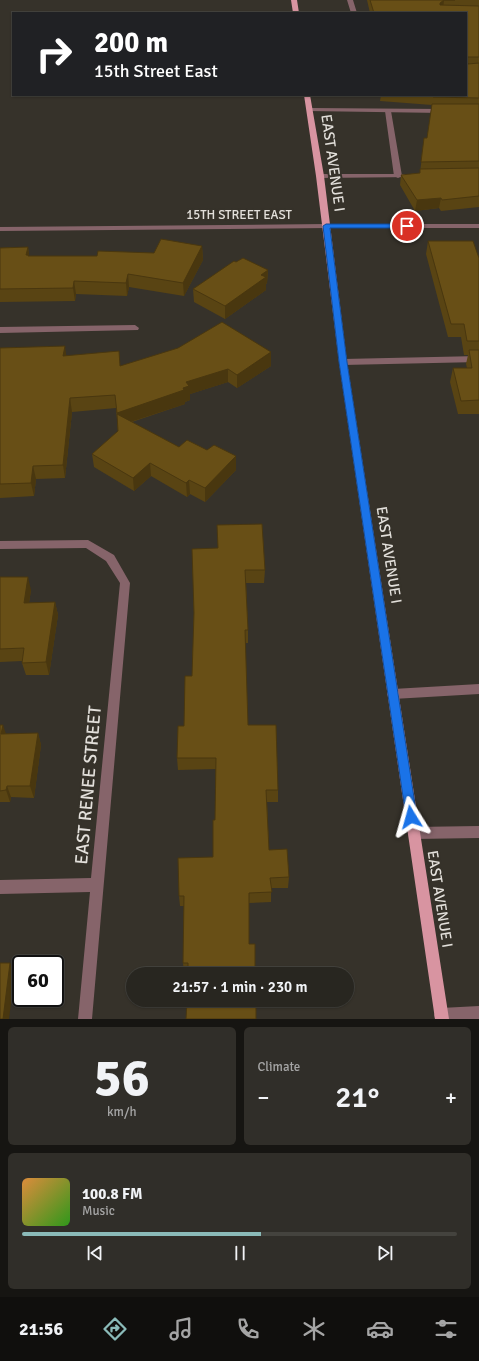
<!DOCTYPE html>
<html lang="en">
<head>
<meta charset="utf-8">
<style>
  body { margin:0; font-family:Signika,sans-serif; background:#302e29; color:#f1f3f6; height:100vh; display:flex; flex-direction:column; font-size:15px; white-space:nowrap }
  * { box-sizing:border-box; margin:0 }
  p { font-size:13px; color:#a5a5a5 }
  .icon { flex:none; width:22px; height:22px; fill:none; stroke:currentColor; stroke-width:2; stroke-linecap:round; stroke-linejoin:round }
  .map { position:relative; height:1019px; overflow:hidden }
  .panel { display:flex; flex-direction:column; gap:8px; padding:8px; background:#161512; flex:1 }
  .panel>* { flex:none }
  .top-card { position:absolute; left:12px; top:12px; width:455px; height:84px; border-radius:0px; box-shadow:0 1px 3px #0004,0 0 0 1px #44433e; background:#202124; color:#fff; overflow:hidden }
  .speed { position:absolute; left:12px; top:955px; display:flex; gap:8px; font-size:20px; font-weight:700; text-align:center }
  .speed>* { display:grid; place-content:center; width:52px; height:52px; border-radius:50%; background:#282620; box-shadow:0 1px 3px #0004,0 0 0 1px #44433e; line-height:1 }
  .speed .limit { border:2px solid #111; border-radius:6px; background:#fff; color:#111 }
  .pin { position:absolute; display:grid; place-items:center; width:34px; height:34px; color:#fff; margin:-17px; border:2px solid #fff; border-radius:50%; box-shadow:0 1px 4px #0007 }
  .me { position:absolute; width:44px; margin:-22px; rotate:352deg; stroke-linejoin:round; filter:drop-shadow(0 0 3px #0008) }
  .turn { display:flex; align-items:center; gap:14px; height:84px; padding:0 16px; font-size:18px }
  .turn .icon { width:52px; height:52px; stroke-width:2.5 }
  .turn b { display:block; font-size:28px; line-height:34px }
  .big { font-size:30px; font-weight:600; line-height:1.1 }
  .panel .card { flex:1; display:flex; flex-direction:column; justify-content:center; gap:6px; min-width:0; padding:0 14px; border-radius:6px; background:#302e29 }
  .panel .dial { align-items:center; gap:0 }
  .dial b { font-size:52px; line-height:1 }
  .song { display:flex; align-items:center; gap:12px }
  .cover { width:48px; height:48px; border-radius:6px; background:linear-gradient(135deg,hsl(30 70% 55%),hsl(110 70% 35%)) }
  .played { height:4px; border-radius:2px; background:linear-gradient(90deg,#8bbbb9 55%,#44433e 55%) }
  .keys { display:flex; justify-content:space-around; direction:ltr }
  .heat { display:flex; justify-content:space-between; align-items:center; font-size:22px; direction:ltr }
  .panel .tiles { flex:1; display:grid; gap:8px; grid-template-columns:1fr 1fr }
  .card:last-child { grid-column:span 2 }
  .trip { position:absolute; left:126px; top:967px; width:228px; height:40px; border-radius:20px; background:#282620; box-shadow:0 1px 3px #0004,0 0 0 1px #44433e; font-weight:600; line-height:40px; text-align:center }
  .menu { display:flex; height:64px; justify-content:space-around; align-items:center; background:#100f0d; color:#a5a5a5 }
  .menu .icon { width:28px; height:28px }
  .menu .active { color:#8bbbb9 }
  .menu b { font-size:18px; color:#f1f3f6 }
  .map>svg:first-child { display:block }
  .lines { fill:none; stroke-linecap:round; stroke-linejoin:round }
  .service { fill:#86646a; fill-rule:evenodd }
  .minor { fill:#86646a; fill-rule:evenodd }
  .tertiary { fill:#86646a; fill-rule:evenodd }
  .primary { fill:#d894a1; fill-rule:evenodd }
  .wall { fill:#594413 }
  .shaded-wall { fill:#49370f }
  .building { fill:#684f16; stroke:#49370f }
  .route { fill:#1a73e8; stroke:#114b97 }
  .labels { text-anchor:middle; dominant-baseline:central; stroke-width:4; stroke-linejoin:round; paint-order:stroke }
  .far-street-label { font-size:13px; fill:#e3e0db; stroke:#36322a }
  .street-label { font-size:15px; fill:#e3e0db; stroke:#36322a }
  .near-street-label { font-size:18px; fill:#e3e0db; stroke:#36322a }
</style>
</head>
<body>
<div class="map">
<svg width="479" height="1019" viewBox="0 0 479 1019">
  <rect width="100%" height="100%" fill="#36322a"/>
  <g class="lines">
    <path class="service" d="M347,0H353L357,13H351Z
      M388,109L391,111L402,176L398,178L394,176L385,111Z
      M479,684V694L393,699L389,698L387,694L389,690L393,689Z
      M479,826V838L414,839L409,837L408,833L409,829L414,827Z
      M479,1006V1019H435L434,1015L436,1010L441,1008Z"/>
    <path class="minor" d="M310,108L443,109L446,111L443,113L308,111L307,110Z
      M414,174L418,176L416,177L320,178L316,176L320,174Z
      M323,224H479V228H326L322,226Z
      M135,325L139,328L138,330L0,333V327Z
      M479,356V362L343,365L339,362L343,359Z
      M88,540L114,555L130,583L92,1019H78L90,892L0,894V880L91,878L120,583L106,561L86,548L0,549V541Z"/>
    <path class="tertiary" d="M326,224L330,226L329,228L0,231V227Z"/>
    <path class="primary" d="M291,0H297L299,13H293Z
      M304,95H310L324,176L347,362L449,1019H435L339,362L316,176Z"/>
  </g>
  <path class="wall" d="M367,0H479V207L441,211L439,208L415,211L400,185L401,175L420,173L423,148L427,138L432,105L380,101L381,95H466V13H370Z
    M428,241L479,258V414H458L450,382L453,368H467L466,364L468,355H464L461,337H448L426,254Z
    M202,246L203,260L184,296L129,287L127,296L76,294L75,301L0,302V248L28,247L29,256H97L154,253Z
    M236,262L268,270L267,283L266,284V290L225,319L194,302L193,289Z
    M0,348L66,356L121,366H271L237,388L228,382L190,394V400L185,402V404L132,422L179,447L236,470L205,502L190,494L187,497L151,476L134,491L94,467L92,454L118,431L116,408L72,412L65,478L36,479L34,496L0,498Z
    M192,549L265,570L264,583H246L248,630V643H245L248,725L278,790V802H267L269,850L289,877L288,888H271V902L249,903L188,972L184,973L183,963L184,906H180L179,896L213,857L215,820L216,769L178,770L177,758L184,726L192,676L194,613Z
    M0,577L31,590L29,603L55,602L58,615L49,675H26L22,663V661L0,662Z
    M0,725L6,734L38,733L41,745L34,798L11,797L10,802H0Z"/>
  <path class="shaded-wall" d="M444,0L443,10L439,12L440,3Z
    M441,198L439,208L415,211L417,200Z
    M202,246L203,260L184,296L183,283Z
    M28,247L30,260L26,255Z
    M268,270L267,283L266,284V290L225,319V306L261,275Z
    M128,274L129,287L127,296L126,283Z
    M74,281L76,294L75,301L73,288Z
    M65,346L67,360L63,356Z
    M271,352V366L237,388V375Z
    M228,369V382L190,394V400L185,402V404L118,426L117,413L183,388L186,382Z
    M70,398L72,412L65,478L63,465Z
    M236,456V470L205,502V488Z
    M150,463L151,476L134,491L133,478Z
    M33,466L36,479L34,496L31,483Z
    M189,480L190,494L187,497L186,483Z
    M28,577L31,590L27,616L24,603Z
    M55,602L58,615L49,675L46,662Z
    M3,725L7,737L1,734Z
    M38,733L41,745L34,798L30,786Z
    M7,786L11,797L10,802L6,790Z
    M10,963L15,972L9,1019H3Z"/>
  <path class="building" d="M370,0H455H444L440,3V5L479,6V57H468L466,58L468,64L479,63V98L433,97V96L427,95H466V13H374Z
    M432,104H479V161L421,162L424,138H427Z
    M479,168V196L442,200L441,198L417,200L401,175L420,173V169Z
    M161,239L202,246L183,283L128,274L126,283L74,281L73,288L0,289V248L28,247L26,255H28V256H97L98,251L154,253Z
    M428,241H473L479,258V341H467L464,324H451Z
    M243,258L268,270L261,275L266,277L225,306L193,289L234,261L236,262Z
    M222,322L271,352L237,375L228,369L186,382L189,386L183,388L184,390L117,413L115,395L70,398L63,465L33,466L31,483L0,484V348L65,346L63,356L119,351L120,366L178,348Z
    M469,350H479V400L461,401L453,368H472Z
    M117,414L179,447L187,440L207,450L214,445L236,456L205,488L189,480L186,483L150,463L133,478L92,454L118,431Z
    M262,524L265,570H245L248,630H245L248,725H276L278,790H266L269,850L287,849L289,877L270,878L272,892L249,893V944H255V974H188V963H183L184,896H179L178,858L213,857V820H215L216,758H177L178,726H184L185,676H192L194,613L192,549L218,548L217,525Z
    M0,577H28L24,603L55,602L46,662L22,663L24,648L0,649Z
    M0,725H3L1,734L38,733L30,786H7L6,790L0,791Z
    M0,963H10L3,1019H0Z
    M187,1000H256V1019H186Z"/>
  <path class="route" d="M326,224H407L410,226L407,228H330L347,362L417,817L416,821L411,823L407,821L406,817L339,362L323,226Z"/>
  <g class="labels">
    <g class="far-street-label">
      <text x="239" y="215">15TH STREET EAST</text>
    </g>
    <g class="street-label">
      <text transform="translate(333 163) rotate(82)">EAST AVENUE I</text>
      <text transform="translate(389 555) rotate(81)">EAST AVENUE I</text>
      <text transform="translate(440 899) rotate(81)">EAST AVENUE I</text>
    </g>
    <g class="near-street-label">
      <text transform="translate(88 785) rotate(-85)">EAST RENEE STREET</text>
    </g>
  </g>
</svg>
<div class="speed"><div class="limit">60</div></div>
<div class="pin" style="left:407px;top:226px;background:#d93025"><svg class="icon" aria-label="arrive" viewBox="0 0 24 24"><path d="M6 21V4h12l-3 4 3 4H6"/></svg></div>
<svg class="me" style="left:411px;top:817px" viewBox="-20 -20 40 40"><path d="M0-17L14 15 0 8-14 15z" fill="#1a73e8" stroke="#fff" stroke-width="4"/></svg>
<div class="trip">21:57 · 1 min · 230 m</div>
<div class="top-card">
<div class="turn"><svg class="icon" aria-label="right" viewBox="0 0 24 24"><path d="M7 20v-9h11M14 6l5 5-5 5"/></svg><div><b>200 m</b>15th Street East</div></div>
</div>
</div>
<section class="panel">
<div class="tiles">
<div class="card dial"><b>56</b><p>km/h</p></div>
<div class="card"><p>Climate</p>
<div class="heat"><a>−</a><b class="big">21°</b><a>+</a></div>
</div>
<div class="card">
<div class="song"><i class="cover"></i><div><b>100.8 FM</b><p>Music</p></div></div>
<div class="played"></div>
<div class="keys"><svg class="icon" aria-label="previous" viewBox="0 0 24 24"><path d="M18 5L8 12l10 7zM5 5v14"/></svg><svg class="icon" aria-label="pause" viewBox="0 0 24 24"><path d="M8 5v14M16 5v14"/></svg><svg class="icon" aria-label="next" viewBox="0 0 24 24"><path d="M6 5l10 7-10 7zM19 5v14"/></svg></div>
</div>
</div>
</section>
<nav class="menu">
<b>21:56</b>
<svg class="icon active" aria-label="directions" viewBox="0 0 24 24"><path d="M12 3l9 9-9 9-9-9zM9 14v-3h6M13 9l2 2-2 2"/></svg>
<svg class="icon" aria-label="music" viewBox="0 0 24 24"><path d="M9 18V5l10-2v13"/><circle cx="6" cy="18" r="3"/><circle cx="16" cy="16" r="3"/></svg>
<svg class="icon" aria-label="phone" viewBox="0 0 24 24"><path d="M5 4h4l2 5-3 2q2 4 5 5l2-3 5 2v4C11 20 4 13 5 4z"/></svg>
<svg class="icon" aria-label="climate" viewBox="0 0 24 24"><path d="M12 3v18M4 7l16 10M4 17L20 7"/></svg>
<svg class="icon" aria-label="car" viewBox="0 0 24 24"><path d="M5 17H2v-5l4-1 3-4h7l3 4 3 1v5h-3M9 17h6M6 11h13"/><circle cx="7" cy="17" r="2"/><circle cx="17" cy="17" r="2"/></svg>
<svg class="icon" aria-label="filters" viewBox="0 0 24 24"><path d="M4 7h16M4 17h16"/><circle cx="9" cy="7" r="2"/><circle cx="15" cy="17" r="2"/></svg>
</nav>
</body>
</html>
